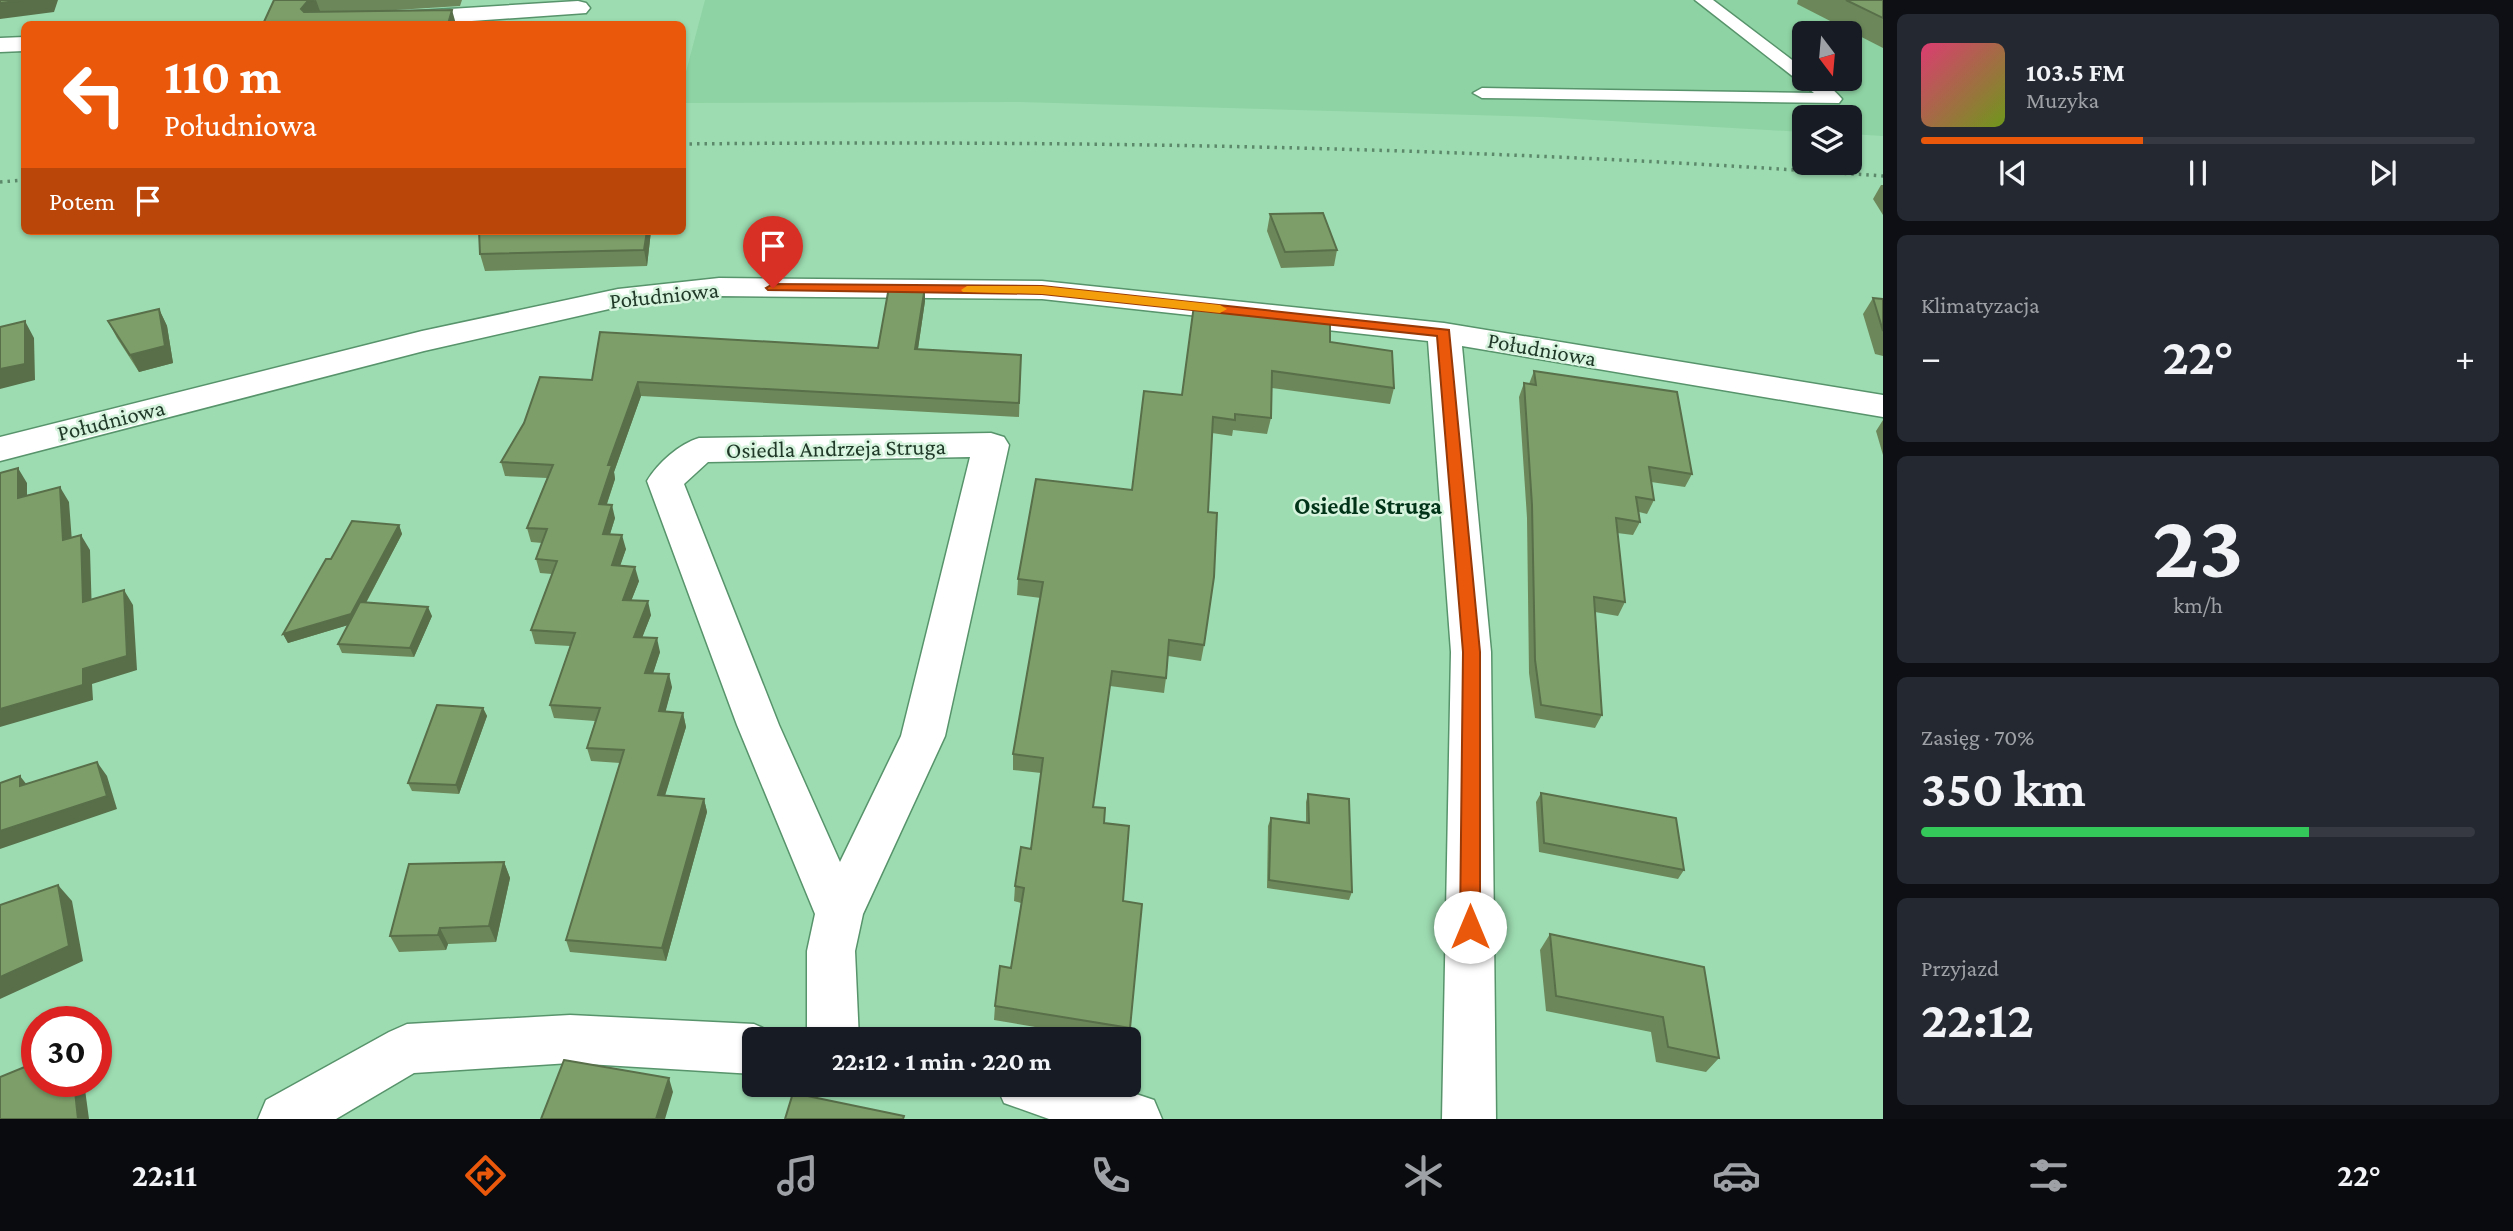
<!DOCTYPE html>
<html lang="pl">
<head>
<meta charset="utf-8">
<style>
  body { margin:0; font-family:"Crimson Pro",serif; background:#242831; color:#f1f3f6; height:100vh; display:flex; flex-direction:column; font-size:26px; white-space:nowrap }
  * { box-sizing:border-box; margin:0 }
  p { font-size:23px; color:#9ea1a6 }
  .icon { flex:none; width:38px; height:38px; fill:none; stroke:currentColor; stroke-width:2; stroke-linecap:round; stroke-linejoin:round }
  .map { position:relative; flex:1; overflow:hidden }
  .details { display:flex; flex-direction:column; gap:14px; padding:14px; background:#0d0f14; width:630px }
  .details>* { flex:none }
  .guide { position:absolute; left:21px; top:21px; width:665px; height:214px; border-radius:10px; box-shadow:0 2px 5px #0004; background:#ea580c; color:#fff; overflow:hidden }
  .needle { width:46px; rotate:164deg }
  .buttons { position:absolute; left:1792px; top:21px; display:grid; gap:14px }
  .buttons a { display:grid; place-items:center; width:70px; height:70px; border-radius:10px; background:#171b24; box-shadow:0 2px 5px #0004; font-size:35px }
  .speed { position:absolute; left:21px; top:1006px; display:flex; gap:14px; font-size:35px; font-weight:700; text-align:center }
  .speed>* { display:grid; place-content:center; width:91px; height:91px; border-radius:50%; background:#171b24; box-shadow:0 2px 5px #0004; line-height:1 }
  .speed .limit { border:10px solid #d22; background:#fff; color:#111 }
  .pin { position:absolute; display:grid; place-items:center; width:60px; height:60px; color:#fff; margin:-72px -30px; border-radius:50% 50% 50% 0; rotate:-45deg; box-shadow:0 0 7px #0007 }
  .pin .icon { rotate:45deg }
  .me { position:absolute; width:77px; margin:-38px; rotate:0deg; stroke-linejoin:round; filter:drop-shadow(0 0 5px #0008) }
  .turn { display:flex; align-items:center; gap:24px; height:147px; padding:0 28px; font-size:32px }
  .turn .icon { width:91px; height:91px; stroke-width:2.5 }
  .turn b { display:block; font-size:49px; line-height:60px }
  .then { display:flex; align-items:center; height:66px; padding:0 28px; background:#0003; gap:14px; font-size:26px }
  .big { font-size:52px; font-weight:700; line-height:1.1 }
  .details .widget { flex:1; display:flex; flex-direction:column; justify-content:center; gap:10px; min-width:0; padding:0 24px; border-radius:10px; background:#242831 }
  .details .dial { align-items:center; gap:0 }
  .dial b { font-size:91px; line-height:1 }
  .song { display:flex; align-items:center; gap:21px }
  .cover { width:84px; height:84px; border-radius:10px; background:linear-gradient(135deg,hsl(340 70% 55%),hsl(80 70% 35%)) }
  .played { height:7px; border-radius:4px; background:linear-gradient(90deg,#ea580c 40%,#363941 40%) }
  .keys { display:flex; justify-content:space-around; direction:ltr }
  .heat { display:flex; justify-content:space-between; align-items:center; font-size:38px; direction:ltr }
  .charge { height:10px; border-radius:5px; background:linear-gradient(90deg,#34c759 70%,#363941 0) }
  .trip { position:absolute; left:742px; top:1027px; width:399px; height:70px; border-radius:10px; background:#171b24; box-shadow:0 2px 5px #0004; font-weight:700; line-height:70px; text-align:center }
  .tabs { display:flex; height:112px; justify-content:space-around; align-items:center; background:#090b0e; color:#9ea1a6 }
  .tabs .icon { width:49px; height:49px }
  .tabs .active { color:#ea580c }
  .tabs b { font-size:32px; color:#f1f3f6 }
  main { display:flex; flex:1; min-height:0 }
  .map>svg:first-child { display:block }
  .built { fill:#8ed3a3; fill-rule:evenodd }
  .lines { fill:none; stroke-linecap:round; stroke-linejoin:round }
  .service-casing { stroke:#57936b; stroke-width:3 }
  .minor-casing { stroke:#57936b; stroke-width:3 }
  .service { fill:#fff; fill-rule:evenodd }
  .minor { fill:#fff; fill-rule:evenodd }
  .rail { stroke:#5d896b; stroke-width:3.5; stroke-dasharray:2.5 5; stroke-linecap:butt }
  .wall { fill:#6c885a }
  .shaded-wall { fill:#586f4a }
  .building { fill:#7d9e69; stroke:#586f4a; stroke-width:2 }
  .route { fill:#ea580c; stroke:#983908; stroke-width:2 }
  .slow { fill:#f59e0b }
  .labels { text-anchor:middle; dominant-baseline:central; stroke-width:5; stroke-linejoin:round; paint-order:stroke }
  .street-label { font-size:23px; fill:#1f3827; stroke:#d6f4de }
  .neighbourhood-label { font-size:24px; font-weight:bold; fill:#013318; stroke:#d6f4de }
</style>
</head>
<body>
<main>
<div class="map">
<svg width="1883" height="1119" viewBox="0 0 1883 1119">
  <rect width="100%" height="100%" fill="#9ddcb1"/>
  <path class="built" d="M705,0H1883V136L1850,134V117H1804V132L1542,117L1020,102L683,103V83ZM1804,33H1850V79H1804Z"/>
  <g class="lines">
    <g class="service-casing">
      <path id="service" d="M1695,0H1713L1804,69V79C1820,79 1832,87 1842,99L1839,103L1482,98L1473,93L1482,88L1814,93Z"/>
    </g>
    <g class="minor-casing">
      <path id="minor" d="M578,1L586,3L590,8L586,13L430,24H309L312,19L321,17Z
        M24,37V51L0,52V38Z
        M719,278L1042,281L1444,323L1883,395V417L1462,346L1491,652L1496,1119H1442L1451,652L1428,341L1042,299L719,296L618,307L424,351L0,461V437L422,331L618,289Z
        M991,433L1004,437L1009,445L945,736L863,914L855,951L859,1040H807V951L815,914L737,725L647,481C658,463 679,444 699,438ZM970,457L901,736L840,862L779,725L684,484L708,462Z
        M570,1015L754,1024L772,1032L776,1040H754V1074L570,1063L414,1073L336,1119H258L266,1100L389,1032L407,1024Z
        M996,1085H1109L1154,1100L1162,1119H1049L1004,1103Z"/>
    </g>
    <use href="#service" class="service"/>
    <use href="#minor" class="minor"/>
    <path class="rail" d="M682,144C1083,140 1483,147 1883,176
      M0,182L24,180"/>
  </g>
  <path class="wall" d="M274,0H462L460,6L380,11L263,24Z
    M1798,0H1883V48L1797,4Z
    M1881,185H1883V215L1873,199Z
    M1270,214L1337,250L1334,266L1281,268L1267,231Z
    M479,231H651L647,266L485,271L480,254Z
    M925,287V301L918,349L1021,355L1019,417L641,396L614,472L615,479L607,504L615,518L610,534L626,549L620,565L639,581L631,601L651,615L642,637L660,652L653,673L672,687L665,712L683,713L686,727L665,796L704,799L707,812L666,961L570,952L566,940L620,763L591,761L587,748L595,721L554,718L550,705L570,646L535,644L531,630L552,574L540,573L536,559L542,543L531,542L527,528L547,478L505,476L501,462L592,380L878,348Z
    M1873,298L1883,299V356L1875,354L1863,314Z
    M159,309L167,326L173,363L139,372L117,338L108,321Z
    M1330,342L1394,388L1390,404L1272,388L1271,418L1267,434L1233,430L1232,436L1212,433L1208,512L1204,645L1201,661L1168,656L1166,678L1164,693L1110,686L1093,807L1104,823L1123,901L1130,1028L1127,1040H1112L994,1020L995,1006L1011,968L1021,903L1014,901L1015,886L1031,849L1041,773L1013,770V754L1041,598L1017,595L1018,579L1132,490L1182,395Z
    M1534,371L1692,474L1685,487L1651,482L1654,500L1647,514L1639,512L1640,522L1633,535L1617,533L1625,602L1618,616L1595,612L1602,715L1595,728L1535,718L1529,673L1527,518L1519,397L1524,383L1529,384Z
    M1883,420V455L1876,431Z
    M399,525L402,534L366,603L432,616L414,657L342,653L338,644L348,625L288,643L283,634L331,559Z
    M483,708L487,716L459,794L412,791L408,783Z
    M1541,793L1684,870L1678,879L1539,852L1536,802Z
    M1308,794L1352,892L1349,900L1267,888L1268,826L1271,818L1306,823V802Z
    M504,862L510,878L496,942L448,944L446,950L399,952L390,936Z
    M1550,934L1719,1058L1706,1072L1656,1062L1651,1032L1546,1011L1540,950Z"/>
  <path class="shaded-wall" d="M26,0H58L54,12L0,19V3Z
    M316,0L321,14L311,16L301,9L307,2Z
    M452,10L456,24H448Z
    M647,231H651L647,266L644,250Z
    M925,287V301L916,362L915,349Z
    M159,309L167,326L173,363L139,372L130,355Z
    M25,321L34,338L35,380L0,389V369Z
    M638,382L641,396L614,472L615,479L602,518L599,504L608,465Z
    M18,468L27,483V513L18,498Z
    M60,487L69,502L73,555L63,540Z
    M612,505L615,518L606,547L603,534Z
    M399,525L402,534L355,623L288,643L283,634Z
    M81,535L90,550L92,616L83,602Z
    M622,535L626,549L616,578L612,565Z
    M635,567L639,581L626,614L623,600Z
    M124,590L133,605L137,670L92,684L93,700L0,727V709L83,669Z
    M648,601L651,615L637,651L634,637Z
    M428,607L432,616L414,657L410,648Z
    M657,638L660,652L649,686L645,673Z
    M669,674L672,687L662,725L659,711Z
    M483,708L487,716L459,794L456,785Z
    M683,713L686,727L661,808L658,795Z
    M97,762L107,776L117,809L0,849V831Z
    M20,776L31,790L20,786Z
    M704,799L707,812L666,961L662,948Z
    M504,862L510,878L496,942L489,926Z
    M58,885L72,901L83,961L0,999V977Z
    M440,928L448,944L446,950L438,935Z
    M32,1064L37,1068V1080L33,1077Z
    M669,1078L673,1092L665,1119H656Z
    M74,1082H84L89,1119H78Z"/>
  <path class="building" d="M0,0H26L0,3Z
    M274,0H314L307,2L301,9L304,12L452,10L448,24H263Z
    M1846,0H1883V18Z
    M1323,213L1337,250L1285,252L1270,214Z
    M479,231H647L644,250L480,254Z
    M889,287H925L915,349L1021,355L1019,403L638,382L608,465H612L599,504L612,505L603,534L622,535L612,565L635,567L623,600L648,601L634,637L657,638L645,673L669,674L659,711L683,713L658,795L704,799L662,948L566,940L624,750L587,748L600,708L550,705L575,633L531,630L557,561L536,559L547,529L527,528L553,465L501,462L524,423L540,377L592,380L600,332L878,348Z
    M1873,298L1883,299V331Z
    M1194,305L1330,320V342L1392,351L1394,388L1272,371L1271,418L1235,414V420L1213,417L1208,512L1217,513L1214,577L1204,645L1169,640L1166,678L1112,671L1093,807L1105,808L1104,823L1129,826L1123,901L1142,904L1130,1028L995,1006L1000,966L1011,968L1024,888L1015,886L1021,847L1031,849L1043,758L1013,754L1043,582L1018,579L1036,479L1132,490L1144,391L1182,395Z
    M159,309L165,346L130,355L108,321Z
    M25,321V364L0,369V327Z
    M1534,371L1677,392L1692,474L1649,467L1654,500L1636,497L1640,522L1616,518L1625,602L1594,597L1602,715L1541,705L1535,660L1532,505L1524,383L1536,385Z
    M18,468V498L60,487L63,540L81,535L83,602L124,590L127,656L83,669V685L0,709V473Z
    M352,521L399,525L351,614L283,634L326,559H331Z
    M360,602L428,607L410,648L338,644Z
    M437,705L483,708L456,785L408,783Z
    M97,762L107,796L0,831V783L20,776V786Z
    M1541,793L1676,818L1684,870L1544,843Z
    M1308,794L1349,799L1352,892L1269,880L1271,818L1309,823Z
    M504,862L489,926L440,928L438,935L390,936L409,864Z
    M58,885L69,946L0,977V905Z
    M1550,934L1704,967L1719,1058L1668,1047L1663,1017L1556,996Z
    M564,1060L669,1078L656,1119H541Z
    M32,1064L33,1077L37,1075V1082H74L78,1119H0V1077Z
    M793,1093L904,1116L903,1119H785Z"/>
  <path class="route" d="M773,284L1042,286L1449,330L1480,652V927L1477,933L1470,936L1463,933L1460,927L1463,652L1437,336L1042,294L768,290L766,288Z"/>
  <path class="slow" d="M967,286H1042L1220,305L1227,309L1220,313L1042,294L963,292L961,290Z"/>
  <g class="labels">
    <g class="street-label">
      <text transform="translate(664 295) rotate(-6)">Południowa</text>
      <text transform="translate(1542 349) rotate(10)">Południowa</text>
      <text transform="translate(111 420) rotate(-14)">Południowa</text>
      <text transform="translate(836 448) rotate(-1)">Osiedla Andrzeja Struga</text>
    </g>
    <g class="neighbourhood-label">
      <text x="1368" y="505">Osiedle Struga</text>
    </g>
  </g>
</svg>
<div class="buttons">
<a><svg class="needle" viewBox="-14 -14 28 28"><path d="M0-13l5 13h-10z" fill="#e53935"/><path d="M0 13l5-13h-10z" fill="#9ea1a6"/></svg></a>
<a><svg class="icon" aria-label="layers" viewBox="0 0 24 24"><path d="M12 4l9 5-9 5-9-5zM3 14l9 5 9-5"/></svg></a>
</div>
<div class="speed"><div class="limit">30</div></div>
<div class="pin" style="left:773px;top:288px;background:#d93025"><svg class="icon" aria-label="arrive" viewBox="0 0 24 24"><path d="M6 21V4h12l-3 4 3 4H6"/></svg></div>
<svg class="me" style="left:1470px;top:927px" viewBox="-20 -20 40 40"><circle r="19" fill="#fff"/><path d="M0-13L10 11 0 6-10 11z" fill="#ea580c"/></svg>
<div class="trip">22:12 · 1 min · 220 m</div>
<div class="guide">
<div class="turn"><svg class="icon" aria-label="left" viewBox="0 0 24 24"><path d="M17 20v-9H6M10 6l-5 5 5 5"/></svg><div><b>110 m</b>Południowa</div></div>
<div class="then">Potem<svg class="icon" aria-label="arrive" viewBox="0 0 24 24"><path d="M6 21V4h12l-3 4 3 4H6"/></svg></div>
</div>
</div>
<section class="details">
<div class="widget">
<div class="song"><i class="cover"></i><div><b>103.5 FM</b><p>Muzyka</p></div></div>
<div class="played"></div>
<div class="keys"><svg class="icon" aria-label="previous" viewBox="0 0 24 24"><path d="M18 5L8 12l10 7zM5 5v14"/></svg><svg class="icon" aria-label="pause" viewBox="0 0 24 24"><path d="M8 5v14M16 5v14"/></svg><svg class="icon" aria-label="next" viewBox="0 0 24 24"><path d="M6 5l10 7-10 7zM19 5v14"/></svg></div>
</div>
<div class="widget"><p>Klimatyzacja</p>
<div class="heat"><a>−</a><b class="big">22°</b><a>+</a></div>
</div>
<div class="widget dial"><b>23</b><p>km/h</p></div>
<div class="widget"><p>Zasięg · 70%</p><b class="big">350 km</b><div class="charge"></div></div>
<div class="widget"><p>Przyjazd</p><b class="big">22:12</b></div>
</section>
</main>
<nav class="tabs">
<b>22:11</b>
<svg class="icon active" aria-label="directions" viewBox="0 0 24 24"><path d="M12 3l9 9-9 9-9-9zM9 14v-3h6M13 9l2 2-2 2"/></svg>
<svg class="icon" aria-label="music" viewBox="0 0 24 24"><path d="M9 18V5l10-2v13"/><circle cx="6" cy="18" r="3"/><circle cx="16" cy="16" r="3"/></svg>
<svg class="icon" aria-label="phone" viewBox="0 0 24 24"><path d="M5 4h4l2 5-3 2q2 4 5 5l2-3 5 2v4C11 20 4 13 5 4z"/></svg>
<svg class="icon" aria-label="climate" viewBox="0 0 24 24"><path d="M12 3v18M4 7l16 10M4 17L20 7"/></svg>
<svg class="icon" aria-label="car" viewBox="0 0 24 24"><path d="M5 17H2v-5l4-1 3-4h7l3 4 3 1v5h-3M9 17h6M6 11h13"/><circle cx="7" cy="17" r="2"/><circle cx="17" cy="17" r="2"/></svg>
<svg class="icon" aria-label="filters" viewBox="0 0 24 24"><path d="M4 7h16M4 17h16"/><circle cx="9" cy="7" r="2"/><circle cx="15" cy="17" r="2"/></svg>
<b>22°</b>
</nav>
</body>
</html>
